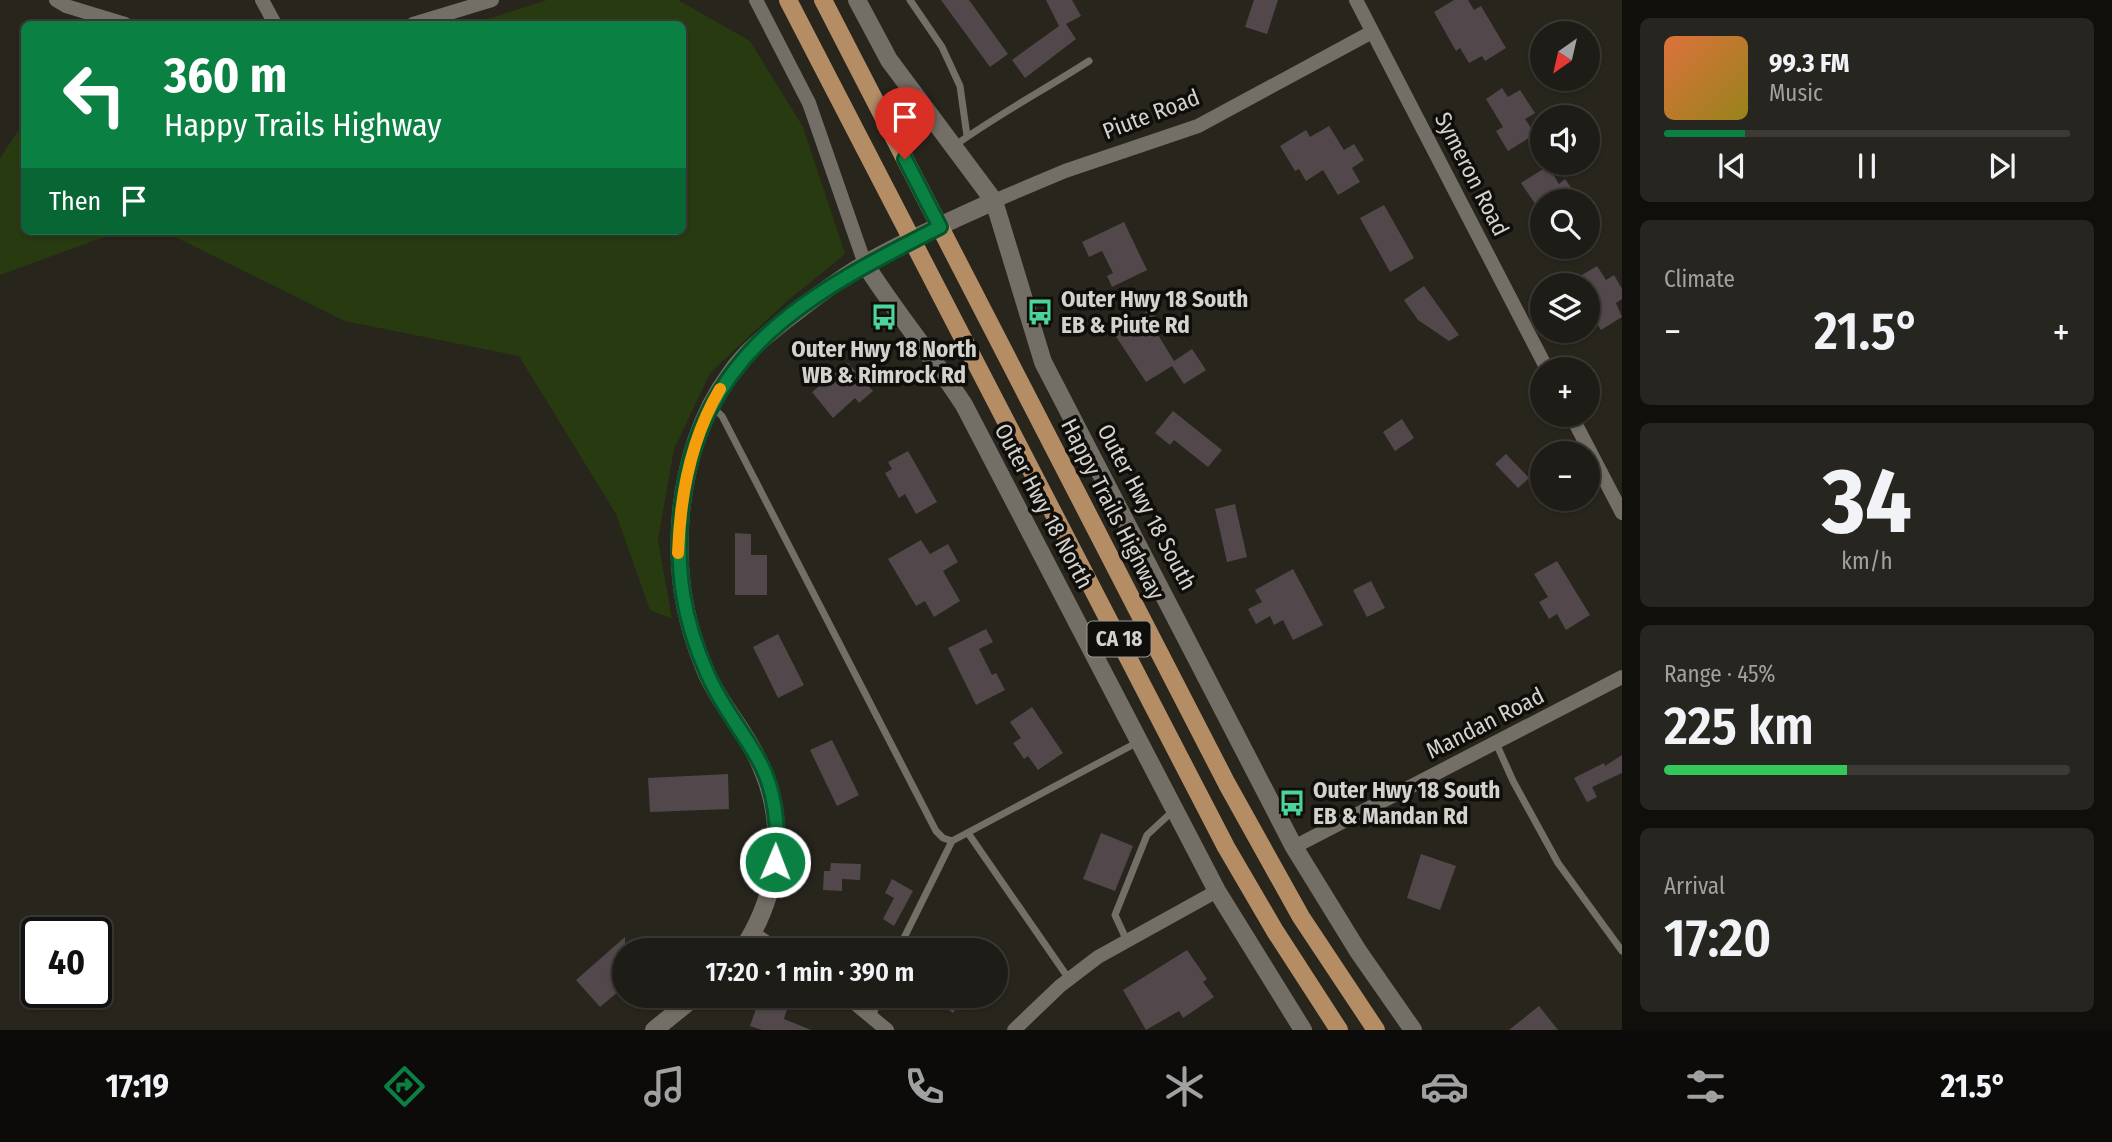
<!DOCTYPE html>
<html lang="en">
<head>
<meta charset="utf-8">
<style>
  body { margin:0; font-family:"Fira Sans Condensed",sans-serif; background:#26251f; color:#f1f3f6; height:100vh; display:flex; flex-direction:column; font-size:26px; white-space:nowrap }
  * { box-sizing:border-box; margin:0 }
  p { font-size:23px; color:#a1a1a1 }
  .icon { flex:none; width:38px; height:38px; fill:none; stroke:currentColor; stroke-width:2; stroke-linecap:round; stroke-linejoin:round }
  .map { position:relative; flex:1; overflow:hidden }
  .side { display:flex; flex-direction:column; gap:18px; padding:18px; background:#100f0c; width:490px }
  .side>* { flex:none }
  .banner { position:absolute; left:21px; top:21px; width:665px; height:214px; border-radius:10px; box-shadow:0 2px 5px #0004,0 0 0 2px #3c3a35; background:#0b8043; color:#fff; overflow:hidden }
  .needle { width:46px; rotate:214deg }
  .tools { position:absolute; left:1530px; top:21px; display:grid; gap:14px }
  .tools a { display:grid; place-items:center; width:70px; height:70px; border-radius:50%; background:#1e1c16; box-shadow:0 2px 5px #0004,0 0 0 2px #3c3a35; font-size:35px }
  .speed { position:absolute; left:21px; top:917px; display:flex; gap:14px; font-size:35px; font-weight:700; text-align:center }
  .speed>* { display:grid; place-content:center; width:91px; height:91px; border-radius:50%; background:#1e1c16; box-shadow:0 2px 5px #0004,0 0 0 2px #3c3a35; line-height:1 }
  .speed .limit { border:4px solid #111; border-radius:10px; background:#fff; color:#111 }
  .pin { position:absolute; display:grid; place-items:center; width:60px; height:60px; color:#fff; margin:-72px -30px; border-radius:50% 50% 50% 0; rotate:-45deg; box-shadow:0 0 7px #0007 }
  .pin .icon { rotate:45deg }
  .me { position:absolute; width:77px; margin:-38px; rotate:1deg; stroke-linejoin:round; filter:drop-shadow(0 0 5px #0008) }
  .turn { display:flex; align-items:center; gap:24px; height:147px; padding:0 28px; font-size:32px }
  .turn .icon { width:91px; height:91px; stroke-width:2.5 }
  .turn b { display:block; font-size:49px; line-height:60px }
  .then { display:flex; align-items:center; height:66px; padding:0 28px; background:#0003; gap:14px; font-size:26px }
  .big { font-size:52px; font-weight:600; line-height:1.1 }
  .side .tile { flex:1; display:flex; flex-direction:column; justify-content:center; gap:10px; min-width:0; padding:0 24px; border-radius:10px; background:#26251f }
  .side .dial { align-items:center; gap:0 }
  .dial b { font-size:91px; line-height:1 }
  .song { display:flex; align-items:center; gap:21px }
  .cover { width:84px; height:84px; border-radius:10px; background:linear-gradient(135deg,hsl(20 70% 55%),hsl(50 70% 35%)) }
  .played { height:7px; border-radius:4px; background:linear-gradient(90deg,#0b8043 20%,#3c3a35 20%) }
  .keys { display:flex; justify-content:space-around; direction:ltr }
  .heat { display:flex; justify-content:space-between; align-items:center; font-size:38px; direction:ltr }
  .charge { height:10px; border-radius:5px; background:linear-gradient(90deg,#34c759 45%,#3c3a35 0) }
  .trip { position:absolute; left:612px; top:938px; width:396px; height:70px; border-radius:35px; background:#1e1c16; box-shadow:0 2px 5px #0004,0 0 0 2px #3c3a35; font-weight:600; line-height:70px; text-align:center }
  .tab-bar { display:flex; height:112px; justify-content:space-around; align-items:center; background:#0c0b09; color:#a1a1a1 }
  .tab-bar .icon { width:49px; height:49px }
  .tab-bar .on { color:#0b8043 }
  .tab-bar b { font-size:32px; color:#f1f3f6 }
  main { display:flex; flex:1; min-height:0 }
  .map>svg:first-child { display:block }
  .green { fill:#283a0f }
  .building { fill:#52484b }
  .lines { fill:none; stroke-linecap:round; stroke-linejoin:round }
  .service { stroke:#736f66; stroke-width:7 }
  .minor { stroke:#736f66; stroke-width:14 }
  .tertiary { stroke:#736f66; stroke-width:18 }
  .primary { stroke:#b58d65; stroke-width:18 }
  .route-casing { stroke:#07532c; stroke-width:18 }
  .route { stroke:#0b8043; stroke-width:12 }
  .slow { stroke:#f59e0b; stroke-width:12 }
  .labels { text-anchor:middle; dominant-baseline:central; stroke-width:7; stroke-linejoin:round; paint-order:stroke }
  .shield { fill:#100e0b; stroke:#999793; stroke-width:2 }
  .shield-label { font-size:21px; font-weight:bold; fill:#d4d2cd }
  .street-label { font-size:23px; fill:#d4d2cd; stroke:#100e0b }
  .poi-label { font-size:23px; font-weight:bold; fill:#d4d2cd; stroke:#100e0b; text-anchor:start }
</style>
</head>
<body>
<main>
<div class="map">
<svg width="1622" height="1030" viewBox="0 0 1622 1030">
  <rect width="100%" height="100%" fill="#28251d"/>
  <path class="green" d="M547,0H678L750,41L803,127L845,254L786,302L710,373L674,449L658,540L672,619L650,610L616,514L519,356L345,321L163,231H682V24H472Z
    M24,122V231H121L0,275V158Z"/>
  <path class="building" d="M941,0H969L1008,54L990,67Z
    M1046,0H1072L1081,16L1066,24L1076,39L1025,78L1012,60L1059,26Z
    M1254,0H1278L1267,34L1245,27Z
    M1454,0H1468L1474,10L1481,6L1506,48L1485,61L1482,56L1469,63L1460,48L1456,51L1434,12Z
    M1502,88L1508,97L1520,90L1535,113L1525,119L1535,134L1508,151L1496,131L1503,127L1486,99Z
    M1329,126L1344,150L1354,144L1364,160L1352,168L1360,182L1338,195L1323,170L1306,181L1299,169L1295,171L1280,146L1306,130L1310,137Z
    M1548,166L1559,184L1565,179L1580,201H1542V214L1521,183Z
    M1384,205L1414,258L1390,272L1360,218Z
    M1124,222L1147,270L1112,287L1107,276L1113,273L1102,251L1089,257L1082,242Z
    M1597,266L1606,280L1614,275L1622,289V299L1616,303L1622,317L1601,330L1587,308V285H1565Z
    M1424,286L1459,335L1449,341L1418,320L1404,300Z
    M1151,309L1158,322L1152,325L1174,361L1192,349L1206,370L1184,384L1172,366L1146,382L1113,332Z
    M848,363L873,391L859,403L855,398L833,418L812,392Z
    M1173,411L1222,450L1208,467L1174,440L1170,445L1155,433Z
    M1402,419L1414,438L1395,451L1383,432Z
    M908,451L937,502L916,514L905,494L899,498L885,473L892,469L888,462Z
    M1506,454L1529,478L1518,488L1495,464Z
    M1235,504L1247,557L1227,562L1215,509Z
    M735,533L751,534V555H767V595H735Z
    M921,540L930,554L948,544L958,562L943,571L960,601L934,617L925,601L916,606L888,559Z
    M1557,561L1590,615L1566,630L1557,614L1549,619L1539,602L1548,597L1534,574Z
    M1293,569L1323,625L1293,640L1283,620L1274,625L1270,616L1256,624L1248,609L1262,602L1255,590Z
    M1371,581L1385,608L1367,617L1353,590Z
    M986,629L993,642L979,649L992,675L996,673L1005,690L976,705L948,648Z
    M778,634L804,685L778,698L753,647Z
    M1032,707L1063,753L1038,770L1028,756L1024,759L1013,743L1021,738L1010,722Z
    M832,740L859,795L837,806L810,750Z
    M1622,755V773L1592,787L1597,797L1587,802L1574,778L1604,763L1605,766Z
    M728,774L729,809L650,812L648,778Z
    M1101,833L1133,846L1115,891L1083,879Z
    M1421,854L1456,866L1440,910L1407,898Z
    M831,863L861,864L860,880L842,879V891L823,890L824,871H830Z
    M892,879L913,891L894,926L883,919L894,898L885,893Z
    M625,937V986L600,1007L576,980Z
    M1187,950L1207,979L1203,982L1214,997L1183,1018L1179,1011L1146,1030L1123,990Z
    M930,996H965L953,1013Z
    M759,1000L787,1009L784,1019L811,1030H762L750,1026Z
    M1539,1006L1558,1030H1509Z"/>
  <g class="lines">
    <path class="service" d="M910,0L942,47L960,86L967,136
      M954,146C997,115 1044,90 1089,61
      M711,406L722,416L936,831L943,838L952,841L1138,742
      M1496,743L1513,781L1558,863L1622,951
      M968,833L1069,979
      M1127,941L1115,915L1147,835L1175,809
      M898,950L952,841
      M873,1017L878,996"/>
    <path class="minor" d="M56,0L66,6L125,24
      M262,0L275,24
      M756,0L809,103L865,264
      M1356,0L1547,369
      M413,24L492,0
      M994,201L1065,171L1198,126L1372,32
      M1571,415L1622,513
      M1294,847L1622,677
      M753,933L778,950
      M846,996L887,1030
      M1014,1030L1060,986L1098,957L1217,891"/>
    <path class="tertiary" d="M857,0L889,60L994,201L1043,362L1294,847L1358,951L1413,1030
      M865,264C896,313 933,357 964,405L1217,891L1303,1030
      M742,950C779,894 788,826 760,764C746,731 720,705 706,672C683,618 676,571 681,512C686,464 701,413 730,374C745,352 767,335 787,319C812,300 838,279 865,264C906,240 951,221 994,201
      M654,1030L696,996"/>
    <path class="primary" d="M788,0L1226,847L1275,931L1339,1030
      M823,0L1227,784L1301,917L1376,1030"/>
  </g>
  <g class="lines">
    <g class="route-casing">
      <path id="route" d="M775,862C780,830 775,788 758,759C742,730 720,704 707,673C683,619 676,571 681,513C697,352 809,293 940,227L905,159"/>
    </g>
    <use href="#route" class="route"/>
    <path class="slow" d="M678,553C680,496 691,438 720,389"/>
  </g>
  <defs>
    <g id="bus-bare" transform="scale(2.1)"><path d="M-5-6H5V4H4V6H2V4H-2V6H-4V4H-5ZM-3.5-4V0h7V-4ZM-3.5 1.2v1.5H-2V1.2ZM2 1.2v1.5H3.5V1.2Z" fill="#4bd49b" stroke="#100e0b" stroke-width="2.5" paint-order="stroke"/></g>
  </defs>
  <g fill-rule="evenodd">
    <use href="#bus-bare" x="1040" y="312"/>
    <use href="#bus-bare" x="884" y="317"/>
    <use href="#bus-bare" x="1292" y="803"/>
  </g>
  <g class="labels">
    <rect class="shield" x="1087.5" y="621.5" width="63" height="35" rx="5"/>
    <g class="shield-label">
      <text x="1119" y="639">CA 18</text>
    </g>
    <g class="street-label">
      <text transform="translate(1151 114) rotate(-21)">Piute Road</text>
      <text transform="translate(1472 174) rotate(63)">Symeron Road</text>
      <text transform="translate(1044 506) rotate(62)">Outer Hwy 18 North</text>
      <text transform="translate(1147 507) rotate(62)">Outer Hwy 18 South</text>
      <text transform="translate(1113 509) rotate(63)">Happy Trails Highway</text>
      <text transform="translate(1485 723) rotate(-27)">Mandan Road</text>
    </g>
    <g class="poi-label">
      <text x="1061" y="299">Outer Hwy 18 South<tspan x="1061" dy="26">EB &amp; Piute Rd</tspan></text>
      <text x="884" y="349" text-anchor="middle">Outer Hwy 18 North<tspan x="884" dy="26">WB &amp; Rimrock Rd</tspan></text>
      <text x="1313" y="790">Outer Hwy 18 South<tspan x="1313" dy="26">EB &amp; Mandan Rd</tspan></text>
    </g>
  </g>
</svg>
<div class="tools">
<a><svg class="needle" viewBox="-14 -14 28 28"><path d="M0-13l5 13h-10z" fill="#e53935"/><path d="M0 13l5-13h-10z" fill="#a1a1a1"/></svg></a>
<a><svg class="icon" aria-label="sound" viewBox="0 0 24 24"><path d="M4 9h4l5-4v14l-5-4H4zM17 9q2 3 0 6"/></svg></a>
<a><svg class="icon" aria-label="search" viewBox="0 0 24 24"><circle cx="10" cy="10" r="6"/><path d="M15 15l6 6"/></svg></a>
<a><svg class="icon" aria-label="layers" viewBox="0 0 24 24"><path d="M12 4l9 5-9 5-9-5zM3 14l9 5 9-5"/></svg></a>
<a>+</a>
<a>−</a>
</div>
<div class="speed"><div class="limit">40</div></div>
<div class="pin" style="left:905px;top:159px;background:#d93025"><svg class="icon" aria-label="arrive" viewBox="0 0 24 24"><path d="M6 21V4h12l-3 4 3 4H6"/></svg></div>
<svg class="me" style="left:775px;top:862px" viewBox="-20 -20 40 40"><circle r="17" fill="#0b8043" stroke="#fff" stroke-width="3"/><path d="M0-11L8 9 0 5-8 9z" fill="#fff"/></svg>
<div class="trip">17:20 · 1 min · 390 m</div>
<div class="banner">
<div class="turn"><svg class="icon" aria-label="left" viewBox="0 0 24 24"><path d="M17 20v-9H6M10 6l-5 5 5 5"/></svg><div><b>360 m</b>Happy Trails Highway</div></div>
<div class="then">Then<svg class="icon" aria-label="arrive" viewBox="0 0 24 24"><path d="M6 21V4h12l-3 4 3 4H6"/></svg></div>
</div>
</div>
<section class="side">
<div class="tile">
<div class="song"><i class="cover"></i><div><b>99.3 FM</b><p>Music</p></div></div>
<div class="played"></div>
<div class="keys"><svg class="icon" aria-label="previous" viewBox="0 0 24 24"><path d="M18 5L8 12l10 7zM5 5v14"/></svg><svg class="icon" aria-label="pause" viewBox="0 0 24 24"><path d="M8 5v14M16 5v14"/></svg><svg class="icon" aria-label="next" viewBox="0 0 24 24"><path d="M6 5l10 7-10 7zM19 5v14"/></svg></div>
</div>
<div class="tile"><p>Climate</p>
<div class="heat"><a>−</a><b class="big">21.5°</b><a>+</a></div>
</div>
<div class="tile dial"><b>34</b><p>km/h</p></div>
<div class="tile"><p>Range · 45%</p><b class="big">225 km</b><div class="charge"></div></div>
<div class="tile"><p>Arrival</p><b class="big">17:20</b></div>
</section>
</main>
<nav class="tab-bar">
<b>17:19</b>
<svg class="icon on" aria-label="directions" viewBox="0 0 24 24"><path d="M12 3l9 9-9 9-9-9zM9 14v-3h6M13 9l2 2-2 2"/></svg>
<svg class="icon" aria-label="music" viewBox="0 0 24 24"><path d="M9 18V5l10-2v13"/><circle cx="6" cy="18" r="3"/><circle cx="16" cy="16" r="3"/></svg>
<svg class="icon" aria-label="phone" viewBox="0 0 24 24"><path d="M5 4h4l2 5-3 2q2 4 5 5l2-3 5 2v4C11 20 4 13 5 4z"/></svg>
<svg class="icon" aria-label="climate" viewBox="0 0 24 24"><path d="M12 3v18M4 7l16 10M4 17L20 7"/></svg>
<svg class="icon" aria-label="car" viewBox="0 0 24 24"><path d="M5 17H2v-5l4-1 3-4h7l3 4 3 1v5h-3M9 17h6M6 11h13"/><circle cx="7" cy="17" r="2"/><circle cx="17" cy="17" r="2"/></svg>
<svg class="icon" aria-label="filters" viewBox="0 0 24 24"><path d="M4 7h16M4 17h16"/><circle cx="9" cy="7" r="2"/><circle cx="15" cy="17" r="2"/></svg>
<b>21.5°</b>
</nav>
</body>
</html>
